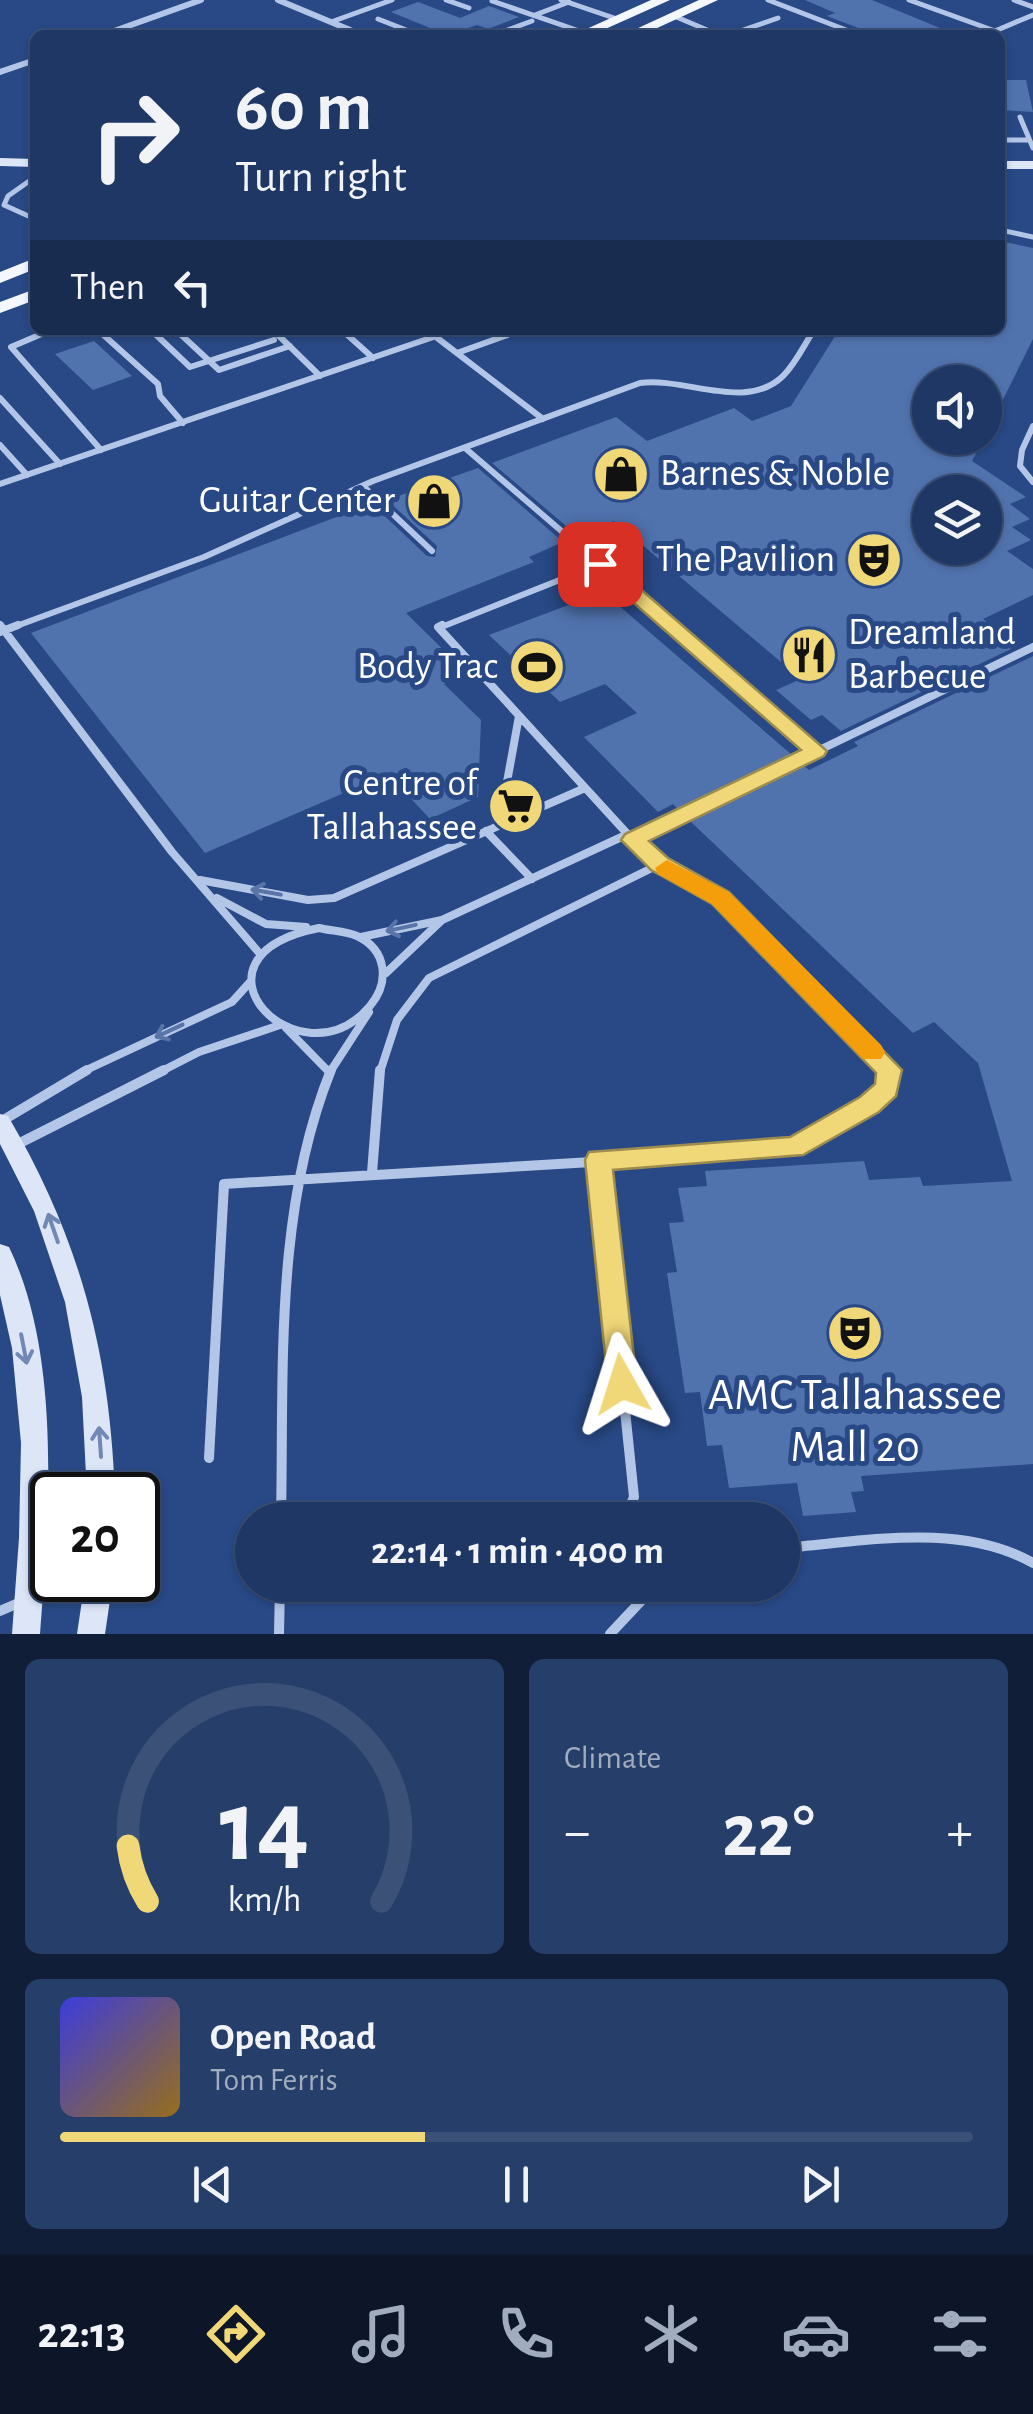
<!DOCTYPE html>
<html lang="en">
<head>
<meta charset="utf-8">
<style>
  body { margin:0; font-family:"Alegreya Sans",sans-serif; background:#263f6a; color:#f1f3f6; height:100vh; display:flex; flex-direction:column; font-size:38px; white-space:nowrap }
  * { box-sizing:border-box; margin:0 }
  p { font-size:32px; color:#a1acbf }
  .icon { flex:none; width:55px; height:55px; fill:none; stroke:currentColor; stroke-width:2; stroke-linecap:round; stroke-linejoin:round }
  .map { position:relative; height:1634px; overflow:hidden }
  .side { display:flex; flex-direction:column; gap:25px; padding:25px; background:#101e37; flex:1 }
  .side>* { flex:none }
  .hud { position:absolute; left:30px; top:30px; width:975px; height:305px; border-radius:15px; box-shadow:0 2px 8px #0004,0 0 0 2px #3c5178; background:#1e3764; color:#f1f3f6; overflow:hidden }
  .tools { position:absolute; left:912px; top:365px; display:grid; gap:20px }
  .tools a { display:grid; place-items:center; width:90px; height:90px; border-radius:50%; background:#1e3764; box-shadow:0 2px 8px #0004,0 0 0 2px #3c5178; font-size:50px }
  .speed { position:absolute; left:30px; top:1472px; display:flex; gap:20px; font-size:50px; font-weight:700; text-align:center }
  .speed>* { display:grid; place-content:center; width:130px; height:130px; border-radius:50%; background:#1e3764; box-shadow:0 2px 8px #0004,0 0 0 2px #3c5178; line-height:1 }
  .speed .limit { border:5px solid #111; border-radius:15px; background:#fff; color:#111 }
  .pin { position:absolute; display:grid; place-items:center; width:85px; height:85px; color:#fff; margin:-42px; border-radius:20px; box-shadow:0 5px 15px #0006 }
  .me { position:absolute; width:110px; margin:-55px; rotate:354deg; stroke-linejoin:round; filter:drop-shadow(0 0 8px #0008) }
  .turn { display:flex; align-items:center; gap:35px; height:210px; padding:0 40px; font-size:45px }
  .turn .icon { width:130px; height:130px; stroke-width:2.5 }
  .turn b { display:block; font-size:70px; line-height:85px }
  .then { display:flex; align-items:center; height:95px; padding:0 40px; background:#0003; gap:20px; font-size:38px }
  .big { font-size:75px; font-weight:600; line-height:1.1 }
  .side .card { flex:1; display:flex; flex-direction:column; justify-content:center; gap:15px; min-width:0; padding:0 35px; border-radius:15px; background:#263f6a }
  .side .dial { align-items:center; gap:0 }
  .dial svg { height:260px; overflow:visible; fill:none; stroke:#3c5178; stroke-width:7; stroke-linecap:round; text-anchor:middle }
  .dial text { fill:#f1f3f6; stroke:none }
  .song { display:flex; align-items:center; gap:30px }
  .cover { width:120px; height:120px; border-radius:15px; background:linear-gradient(135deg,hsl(240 70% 55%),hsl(40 70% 35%)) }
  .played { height:10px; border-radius:5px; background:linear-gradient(90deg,#f0d778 40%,#3c5178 40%) }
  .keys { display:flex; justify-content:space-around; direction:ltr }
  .heat { display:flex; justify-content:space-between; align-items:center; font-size:55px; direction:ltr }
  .side .tiles { flex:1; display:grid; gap:25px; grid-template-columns:1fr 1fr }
  .card:last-child { grid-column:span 2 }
  .trip { position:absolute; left:235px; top:1502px; width:565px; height:100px; border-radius:50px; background:#1e3764; box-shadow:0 2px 8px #0004,0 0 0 2px #3c5178; font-weight:600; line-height:100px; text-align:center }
  .dock { display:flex; height:160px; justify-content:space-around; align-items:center; background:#0c1628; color:#a1acbf }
  .dock .icon { width:70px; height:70px }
  .dock .active { color:#f0d778 }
  .dock b { font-size:45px; color:#f1f3f6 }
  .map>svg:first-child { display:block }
  .building { fill:#5072ad; fill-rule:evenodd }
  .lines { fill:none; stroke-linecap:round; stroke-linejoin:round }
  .lane-far3 { stroke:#b3c6e8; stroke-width:5 }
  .lane-far2 { stroke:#b3c6e8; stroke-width:6 }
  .lane-far1 { stroke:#b3c6e8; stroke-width:8 }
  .lane { stroke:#b3c6e8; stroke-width:10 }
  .street { stroke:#b3c6e8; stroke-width:6 }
  .secondary { fill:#dce6f7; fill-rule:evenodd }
  .primary { fill:#f4f7fe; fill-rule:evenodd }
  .oneway { stroke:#5975a8 }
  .oneway2 { stroke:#7088b3 }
  .route { fill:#f0d778; stroke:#9c8c4e; stroke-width:2.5 }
  .slow { fill:#f59e0b }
  .labels { text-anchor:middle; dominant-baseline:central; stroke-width:10; stroke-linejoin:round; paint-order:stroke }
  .poi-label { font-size:38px; fill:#fff; stroke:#284986; text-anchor:end }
  .near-poi-label { font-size:45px; fill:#fff; stroke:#284986 }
</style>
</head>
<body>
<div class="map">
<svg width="1033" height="1634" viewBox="0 0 1033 1634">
  <rect width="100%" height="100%" fill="#284986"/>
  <path class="building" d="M805,0H872L957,35H865L861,29L827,16L835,13Z
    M418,2L471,22L460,18L489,6L519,17L488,29L477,25L447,35L391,12Z
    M1000,80H1026L1033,112L1000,110Z
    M1000,241L1033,248V339L985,436V382H930V438H984L972,461L1026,497L1010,504L1030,519L1012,527L1031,540L1007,551L1033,569V595L983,619L1019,645L841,731L822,715L811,720L776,690L801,679L614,521L578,536L492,463L616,417L647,441L734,408L752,421L791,406L839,330H1000ZM930,492H985V548H930Z
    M94,341L132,376L93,390L55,354Z
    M478,468L563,542L529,557L534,562L406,613L467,673L444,684L481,720L478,797L430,819L388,774L205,853L31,633L368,505H373L427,556L435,557L437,546L387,500Z
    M603,592L792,755L679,810L673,804L658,812L584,737L637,713L605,684L560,702L489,635Z
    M1033,656V1464L861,1476L864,1491L851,1492L856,1512L803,1516L797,1483L729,1488L722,1445L707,1446L700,1392L685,1393L667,1273L677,1272L669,1223L684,1222L678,1188L707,1186L705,1171L864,1161L869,1180L920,1177L923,1186L1012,1181L978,1063L934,1022L913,1033L690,821L804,766L809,770L858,746L854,742Z"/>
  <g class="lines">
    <path class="lane-far3" d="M446,0L469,8
      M561,0L617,19
      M768,0L859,35
      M909,0L995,31L1033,15
      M1014,0L1033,7
      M492,1L585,33
      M535,15L569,2
      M674,16L719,35
      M378,19L419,35
      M331,22L392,0
      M644,29L660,35
      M334,35L349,29
      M381,35L401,28
      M494,35L532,21
      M729,35L778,18
      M1020,117L1033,148
      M1000,140H1028
      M35,177L8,196L4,205L35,219
      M1000,230L1033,237"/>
    <path class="lane-far2" d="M51,330L11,347L101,450
      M98,330L158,384L160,396L183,423
      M151,330L190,367L274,340
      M176,330L219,370L290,346
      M273,330L320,376
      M342,330L373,358
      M436,337L543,419
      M457,353L521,330
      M0,398L60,464
      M1033,426L1022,450L1020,466L1033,482
      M0,445L27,475
      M465,448L674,628
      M0,484L454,330
      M363,486L432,551
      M11,628L204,557L373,481L640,383C686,377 746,412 783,376C796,363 804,345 814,330
      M439,628L600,564"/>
    <path class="lane-far1" d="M0,625L172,852L261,955
      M442,625L438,627L633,840L660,864L721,898L889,1072
      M671,625L817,751
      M0,632L18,625
      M499,826L519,716
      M486,831L532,879
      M633,840L1033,647
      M200,880L308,900L334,898L585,788
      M217,898L266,924L306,927
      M319,928C331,931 346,931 357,936C387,950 390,982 370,1006C300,1089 172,957 319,928Z
      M361,937L442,920L628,834
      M386,973L441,921
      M286,1028L329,1072
      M82,1072L232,1002L251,981
      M160,1072L199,1052L280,1025
      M330,1072L369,1012
      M380,1072L397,1020L429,978L660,864"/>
    <path class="lane" d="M0,1122L87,1070
      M14,1146L164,1070
      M599,1160L634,1497L624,1520
      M372,1173L380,1070
      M209,1458L224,1184L777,1151C819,1139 854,1117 887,1088L889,1070
      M281,1520C284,1370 274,1211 331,1070
      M782,1548C863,1542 959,1521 1033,1563
      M0,1611L23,1601
      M279,1634L280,1585
      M610,1634L656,1585"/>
    <path class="street" d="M278,0L362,35
      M103,35L201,0
      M0,72L35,60"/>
    <path class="secondary" d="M0,158L35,159V167L0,166Z
      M1000,161H1033V169H1000Z
      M0,1114L8,1116C80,1239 110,1353 115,1495H87L82,1397L65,1302L34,1211L0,1144Z
      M0,1244L9,1247C62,1357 49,1516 40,1634H12L19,1538L21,1443L12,1348L0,1295Z
      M85,1580H113L105,1634H77Z"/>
    <path class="primary" d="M651,0H670L592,35H573Z
      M699,0H718L642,35H623Z
      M35,258V269L0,283V272Z
      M35,289V300L0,313V302Z"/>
  </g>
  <defs><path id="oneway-shaft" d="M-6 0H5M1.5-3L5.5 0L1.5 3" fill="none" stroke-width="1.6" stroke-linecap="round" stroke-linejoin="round" transform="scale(2.5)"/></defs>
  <g class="oneway">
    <use href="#oneway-shaft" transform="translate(266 892) rotate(-170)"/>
    <use href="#oneway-shaft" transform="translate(401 928) rotate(168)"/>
    <use href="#oneway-shaft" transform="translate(169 1031) rotate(155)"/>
  </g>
  <g class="oneway2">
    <use href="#oneway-shaft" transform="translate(53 1228) rotate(-109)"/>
    <use href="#oneway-shaft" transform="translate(24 1349) rotate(79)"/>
    <use href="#oneway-shaft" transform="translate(100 1442) rotate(-94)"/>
  </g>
  <path class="route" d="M600,558L607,560L827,751L824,756L649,841L668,858L729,892L902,1070L896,1096L879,1112L803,1155L613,1170L637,1384L633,1394L622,1398L612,1394L608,1384L585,1160L589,1152L790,1137L860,1097L875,1084L876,1073L712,904L651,870L621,840L625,834L801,750L594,568L591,564Z"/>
  <path class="slow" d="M667,860L729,892L881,1045L885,1052L881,1059H863L712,904L658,874L655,868Z"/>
  <defs>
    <g id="shop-disc" transform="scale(2.875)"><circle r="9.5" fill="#f0d778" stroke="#284986"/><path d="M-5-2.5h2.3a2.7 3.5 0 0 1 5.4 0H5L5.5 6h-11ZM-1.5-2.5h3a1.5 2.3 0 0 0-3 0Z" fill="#111"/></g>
    <g id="theatre-disc" transform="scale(2.875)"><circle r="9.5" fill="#f0d778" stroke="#284986"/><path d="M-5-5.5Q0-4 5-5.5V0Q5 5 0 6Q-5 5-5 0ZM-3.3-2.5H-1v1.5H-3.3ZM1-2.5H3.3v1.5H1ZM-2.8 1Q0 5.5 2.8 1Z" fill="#111"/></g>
    <g id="restaurant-disc" transform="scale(2.875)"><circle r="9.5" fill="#f0d778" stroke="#284986"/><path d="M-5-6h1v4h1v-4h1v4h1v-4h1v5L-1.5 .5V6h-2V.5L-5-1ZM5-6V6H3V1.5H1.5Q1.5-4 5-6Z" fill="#111"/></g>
    <g id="stadium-disc" transform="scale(2.875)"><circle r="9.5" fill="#f0d778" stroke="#284986"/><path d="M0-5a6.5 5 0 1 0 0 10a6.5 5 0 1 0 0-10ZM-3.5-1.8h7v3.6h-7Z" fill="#111"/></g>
    <g id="supermarket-disc" transform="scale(2.875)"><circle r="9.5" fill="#f0d778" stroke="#284986"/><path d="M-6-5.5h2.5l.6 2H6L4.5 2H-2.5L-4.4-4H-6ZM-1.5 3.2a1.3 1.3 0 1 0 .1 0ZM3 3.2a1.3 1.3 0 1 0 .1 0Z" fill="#111"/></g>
  </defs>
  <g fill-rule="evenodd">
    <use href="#shop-disc" x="621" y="474"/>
    <use href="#shop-disc" x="434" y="501"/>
    <use href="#theatre-disc" x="874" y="560"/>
    <use href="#restaurant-disc" x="809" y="655"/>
    <use href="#stadium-disc" x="537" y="667"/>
    <use href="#supermarket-disc" x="516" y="806"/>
    <use href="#theatre-disc" x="855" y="1333"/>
  </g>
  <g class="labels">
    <g class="poi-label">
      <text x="660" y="474" text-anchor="start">Barnes &amp; Noble</text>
      <text x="395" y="501">Guitar Center</text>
      <text x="835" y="560">The Pavilion</text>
      <text x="848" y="633" text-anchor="start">Dreamland<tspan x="848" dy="44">Barbecue</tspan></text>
      <text x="498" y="667">Body Trac</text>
      <text x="477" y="784">Centre of<tspan x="477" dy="44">Tallahassee</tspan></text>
    </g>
    <g class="near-poi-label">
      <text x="855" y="1395">AMC Tallahassee<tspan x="855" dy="52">Mall 20</tspan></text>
    </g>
  </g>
</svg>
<div class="tools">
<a><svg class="icon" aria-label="sound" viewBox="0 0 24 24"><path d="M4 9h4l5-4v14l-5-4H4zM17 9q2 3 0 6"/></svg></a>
<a><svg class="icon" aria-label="layers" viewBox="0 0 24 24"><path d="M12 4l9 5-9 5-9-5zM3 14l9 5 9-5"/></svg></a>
</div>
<div class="speed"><div class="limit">20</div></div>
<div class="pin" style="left:600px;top:564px;background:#d93025"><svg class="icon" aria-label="arrive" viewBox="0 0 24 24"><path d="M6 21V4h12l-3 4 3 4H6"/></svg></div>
<svg class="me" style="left:622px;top:1384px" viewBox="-20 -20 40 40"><path d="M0-17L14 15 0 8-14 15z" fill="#f0d778" stroke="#fff" stroke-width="4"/></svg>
<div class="trip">22:14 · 1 min · 400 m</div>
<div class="hud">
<div class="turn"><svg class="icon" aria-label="right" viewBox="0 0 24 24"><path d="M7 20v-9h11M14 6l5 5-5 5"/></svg><div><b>60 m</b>Turn right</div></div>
<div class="then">Then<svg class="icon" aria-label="left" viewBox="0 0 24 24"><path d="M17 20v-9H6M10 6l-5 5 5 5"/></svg></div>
</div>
</div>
<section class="side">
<div class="tiles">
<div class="card dial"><svg viewBox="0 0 100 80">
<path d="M14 69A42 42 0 1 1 86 69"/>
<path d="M14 69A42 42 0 0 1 8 52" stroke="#f0d778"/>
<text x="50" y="56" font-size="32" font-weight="700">14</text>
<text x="50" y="72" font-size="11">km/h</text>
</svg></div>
<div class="card"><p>Climate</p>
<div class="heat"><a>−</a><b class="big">22°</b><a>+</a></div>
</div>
<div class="card">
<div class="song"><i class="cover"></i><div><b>Open Road</b><p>Tom Ferris</p></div></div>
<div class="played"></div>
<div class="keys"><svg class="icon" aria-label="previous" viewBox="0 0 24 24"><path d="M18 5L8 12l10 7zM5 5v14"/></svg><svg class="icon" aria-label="pause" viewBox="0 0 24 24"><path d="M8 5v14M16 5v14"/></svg><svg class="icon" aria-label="next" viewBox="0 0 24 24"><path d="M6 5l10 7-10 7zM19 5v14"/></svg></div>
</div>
</div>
</section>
<nav class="dock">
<b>22:13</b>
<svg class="icon active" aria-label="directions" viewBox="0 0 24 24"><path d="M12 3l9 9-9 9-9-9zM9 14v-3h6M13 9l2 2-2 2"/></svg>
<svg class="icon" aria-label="music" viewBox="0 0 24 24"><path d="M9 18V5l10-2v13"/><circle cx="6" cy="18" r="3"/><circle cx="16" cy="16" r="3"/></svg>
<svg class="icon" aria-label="phone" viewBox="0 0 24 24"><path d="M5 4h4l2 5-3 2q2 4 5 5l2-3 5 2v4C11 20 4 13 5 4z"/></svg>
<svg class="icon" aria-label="climate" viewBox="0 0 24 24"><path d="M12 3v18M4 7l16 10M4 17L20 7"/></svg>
<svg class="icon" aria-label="car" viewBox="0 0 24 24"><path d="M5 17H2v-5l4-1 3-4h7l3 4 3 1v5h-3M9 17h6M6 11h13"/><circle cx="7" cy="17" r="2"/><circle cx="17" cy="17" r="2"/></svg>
<svg class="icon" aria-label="filters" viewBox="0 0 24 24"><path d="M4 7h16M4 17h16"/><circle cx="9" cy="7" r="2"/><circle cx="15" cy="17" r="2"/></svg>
</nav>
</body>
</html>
